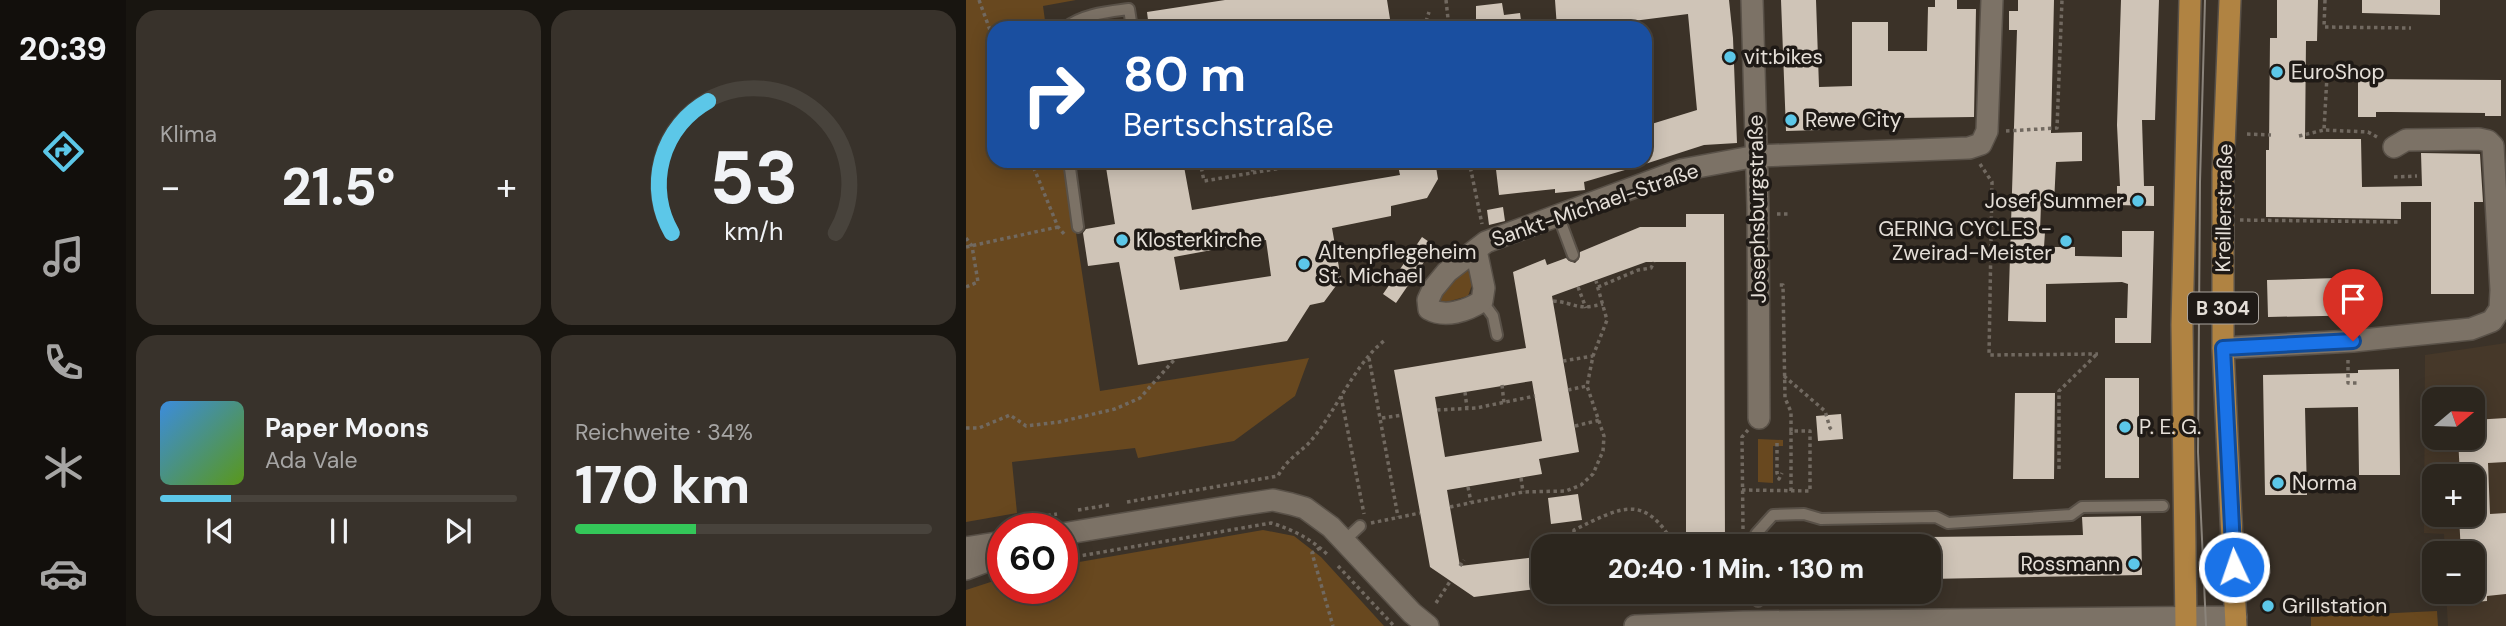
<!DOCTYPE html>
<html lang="de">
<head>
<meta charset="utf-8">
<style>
  body { margin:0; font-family:"DM Sans",sans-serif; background:#38322b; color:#f1f3f6; height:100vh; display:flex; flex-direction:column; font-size:26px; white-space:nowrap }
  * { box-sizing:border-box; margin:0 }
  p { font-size:23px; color:#a6a5a4 }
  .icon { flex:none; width:38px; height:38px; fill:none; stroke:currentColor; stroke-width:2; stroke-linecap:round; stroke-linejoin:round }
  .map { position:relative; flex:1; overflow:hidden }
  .side { display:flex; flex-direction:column; gap:10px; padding:10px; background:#181510; width:840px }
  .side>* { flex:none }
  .guide { position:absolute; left:21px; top:21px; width:665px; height:147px; border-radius:21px; box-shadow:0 4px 18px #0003,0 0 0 2px #48433c; background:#1a4fa0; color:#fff; overflow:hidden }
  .needle { width:46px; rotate:71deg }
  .fabs { position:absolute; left:1456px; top:387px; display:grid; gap:14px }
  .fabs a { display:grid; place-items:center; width:63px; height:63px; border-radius:14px; background:#2c261e; box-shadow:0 4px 18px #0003,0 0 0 2px #48433c; font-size:35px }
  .speed { position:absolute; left:21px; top:513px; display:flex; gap:14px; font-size:35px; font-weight:700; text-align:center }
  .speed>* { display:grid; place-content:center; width:91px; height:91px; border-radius:50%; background:#2c261e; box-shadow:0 4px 18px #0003,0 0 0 2px #48433c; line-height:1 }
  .speed .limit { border:10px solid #d22; background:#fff; color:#111 }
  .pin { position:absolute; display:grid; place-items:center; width:60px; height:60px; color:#fff; margin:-72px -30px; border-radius:50% 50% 50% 0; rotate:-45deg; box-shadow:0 0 7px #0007 }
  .pin .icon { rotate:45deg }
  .me { position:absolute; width:77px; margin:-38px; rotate:357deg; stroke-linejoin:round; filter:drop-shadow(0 0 5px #0008) }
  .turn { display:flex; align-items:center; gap:24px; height:147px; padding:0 21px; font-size:32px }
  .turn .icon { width:91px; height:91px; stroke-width:2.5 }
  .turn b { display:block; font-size:49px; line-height:60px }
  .big { font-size:52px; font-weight:800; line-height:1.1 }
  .side .card { flex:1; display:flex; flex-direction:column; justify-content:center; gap:10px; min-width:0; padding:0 24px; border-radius:21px; background:#38322b }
  .side .dial { align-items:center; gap:0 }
  .dial svg { height:182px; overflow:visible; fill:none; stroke:#48433c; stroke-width:7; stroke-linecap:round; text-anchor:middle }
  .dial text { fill:#f1f3f6; stroke:none }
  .song { display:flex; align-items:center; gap:21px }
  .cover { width:84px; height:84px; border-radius:10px; background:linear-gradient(135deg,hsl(210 70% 55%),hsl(90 70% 35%)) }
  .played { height:7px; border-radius:4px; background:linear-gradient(90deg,#5cc7e8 20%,#48433c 20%) }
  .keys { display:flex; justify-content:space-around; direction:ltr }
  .heat { display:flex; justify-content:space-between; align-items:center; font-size:38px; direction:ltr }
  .charge { height:10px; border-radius:5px; background:linear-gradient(90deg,#34c759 34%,#48433c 0) }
  .side .tiles { flex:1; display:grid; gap:10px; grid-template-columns:repeat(2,1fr) }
  .trip { position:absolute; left:565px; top:534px; width:410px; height:70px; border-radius:21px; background:#2c261e; box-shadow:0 4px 18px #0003,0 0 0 2px #48433c; font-weight:800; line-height:70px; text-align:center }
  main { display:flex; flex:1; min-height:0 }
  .dock { display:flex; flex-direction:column; width:126px; justify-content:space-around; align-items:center; background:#120f0c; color:#a6a5a4 }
  .dock .icon { width:49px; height:49px }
  .dock .selected { color:#5cc7e8 }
  .dock b { font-size:32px; color:#f1f3f6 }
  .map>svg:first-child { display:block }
  .built { fill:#463829; fill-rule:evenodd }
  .green { fill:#68481f }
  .building { fill:#cfc4b7; fill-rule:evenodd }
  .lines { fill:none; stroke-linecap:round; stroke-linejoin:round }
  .lane-casing { stroke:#595148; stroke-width:14 }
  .street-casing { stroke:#595148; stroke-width:24 }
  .secondary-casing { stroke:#595148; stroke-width:24 }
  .primary-casing { stroke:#595148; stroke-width:24 }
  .path { stroke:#716960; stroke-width:3.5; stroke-dasharray:3.5 3.5; stroke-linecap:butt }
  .lane { stroke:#7c7266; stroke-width:10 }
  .street { stroke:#7c7266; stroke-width:21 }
  .secondary { stroke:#7c7266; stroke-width:21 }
  .primary { stroke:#b08342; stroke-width:21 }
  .tram { stroke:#8b847b; stroke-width:2 }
  .route-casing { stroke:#114b97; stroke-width:18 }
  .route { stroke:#1a73e8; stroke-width:12 }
  .poi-dot { fill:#5cc7e8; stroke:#1f1a16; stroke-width:2.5 }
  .labels { text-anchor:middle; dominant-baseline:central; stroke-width:7; stroke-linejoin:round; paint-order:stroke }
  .shield { fill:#1f1a16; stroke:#aaa49e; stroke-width:2 }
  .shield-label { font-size:19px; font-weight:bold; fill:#e5dfd8 }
  .poi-label { font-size:21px; fill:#e5dfd8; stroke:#1f1a16; text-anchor:start }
  .street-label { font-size:21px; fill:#e5dfd8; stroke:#1f1a16 }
</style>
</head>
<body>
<main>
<nav class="dock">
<b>20:39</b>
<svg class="icon selected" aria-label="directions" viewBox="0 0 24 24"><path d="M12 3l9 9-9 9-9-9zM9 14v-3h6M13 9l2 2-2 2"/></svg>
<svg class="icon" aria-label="music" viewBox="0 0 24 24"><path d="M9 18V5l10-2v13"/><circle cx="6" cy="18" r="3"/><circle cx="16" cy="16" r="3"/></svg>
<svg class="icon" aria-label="phone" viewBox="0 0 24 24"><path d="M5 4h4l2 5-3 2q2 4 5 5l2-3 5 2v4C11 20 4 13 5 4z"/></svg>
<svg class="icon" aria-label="climate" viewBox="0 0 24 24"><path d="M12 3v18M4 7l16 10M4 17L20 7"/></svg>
<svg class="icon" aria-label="car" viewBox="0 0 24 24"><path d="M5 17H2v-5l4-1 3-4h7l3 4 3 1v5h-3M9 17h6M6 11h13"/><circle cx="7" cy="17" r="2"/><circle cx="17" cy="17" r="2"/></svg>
</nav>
<section class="side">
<div class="tiles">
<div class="card"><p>Klima</p>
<div class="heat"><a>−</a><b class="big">21.5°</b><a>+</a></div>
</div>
<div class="card dial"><svg viewBox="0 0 100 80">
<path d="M14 69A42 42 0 1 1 86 69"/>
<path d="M14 69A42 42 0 0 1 30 11" stroke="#5cc7e8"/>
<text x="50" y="56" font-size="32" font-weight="700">53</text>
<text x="50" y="72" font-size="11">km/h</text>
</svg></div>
<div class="card">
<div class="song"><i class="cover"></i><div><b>Paper Moons</b><p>Ada Vale</p></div></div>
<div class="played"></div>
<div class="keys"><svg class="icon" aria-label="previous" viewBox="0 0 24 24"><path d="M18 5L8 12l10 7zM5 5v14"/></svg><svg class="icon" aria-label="pause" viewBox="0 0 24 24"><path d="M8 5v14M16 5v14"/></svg><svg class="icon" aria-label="next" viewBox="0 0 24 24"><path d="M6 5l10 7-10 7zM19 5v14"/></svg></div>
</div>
<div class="card"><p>Reichweite · 34%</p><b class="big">170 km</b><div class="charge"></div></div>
</div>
</section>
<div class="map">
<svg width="1540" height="626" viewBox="0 0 1540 626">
  <rect width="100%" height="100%" fill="#3b3228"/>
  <path class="built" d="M1540,343V626H1482L1480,592H1507V553H1479L1478,534L1458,533L1459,355ZM1468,399H1507V438H1468ZM1468,476H1507V514H1468Z"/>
  <path class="green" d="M0,0H110L77,6L80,28H28V161H99L134,391L343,358L329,396L268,441L172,458L169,448L46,462L51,513L0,522Z
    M502,269L506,285L502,296L477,303L472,299L482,282Z
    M792,439L817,440V446H807V483L792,482Z
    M297,530L328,536L355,557L418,626H0V590L37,578V588H96V565Z
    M1471,611L1472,626H1345V617Z"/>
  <path class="building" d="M259,0H421L424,19L373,28H183L181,12Z
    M589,0H763L767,38L771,143L738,145L679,164V126L731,110L722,14L612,28H591Z
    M815,0H850L853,87L886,86V22H922V51H961L962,7H969V0H991V9H1010L1008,117L854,119V130L820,131Z
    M1052,0H1088L1085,133L1116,132V161L1090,162L1088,204H1075L1074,232H1079L1078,247H1109V256L1156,257V231H1188L1185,343H1149V318H1161L1162,284L1156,282L1080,284V322L1042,321L1051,30H1043V11H1052Z
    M1155,0H1193L1189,120H1176L1178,186H1188V206L1151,205V186H1154L1151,125Z
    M1311,0H1352L1351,41H1340L1339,139H1395L1396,187L1456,186L1455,153L1514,154L1517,202H1508V294H1465V202H1435V219L1300,217V150H1303L1304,38H1311Z
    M1396,0H1474V15L1396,13Z
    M536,3L538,15L554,13L556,28H510V6Z
    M1392,79L1535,80V116H1519V113L1425,112H1410V117H1392Z
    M139,161H217L226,210L434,175L431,161H469L472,179L461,198L425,206V216L366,228L375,279L358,302L344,305L321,341L172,365L153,262L122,266L117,233L120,229L149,224ZM300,240L305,276L214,290L208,257Z
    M529,161H675L676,165L618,182L619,190L589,193V189L533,195Z
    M537,207L539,221L523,225L521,210Z
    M720,214H758L759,546H720V262H680L586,296L613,452L573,459L576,474L481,490L494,566L578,556V588L508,597L464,567L428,370L560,348L547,272L579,259L581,265L600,258L603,261L609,263L613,259L614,252L674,227H720ZM566,381L576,441L479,457L469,397Z
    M456,237L469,246L430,303L417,294Z
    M1405,277L1406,315L1302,317L1301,280Z
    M1433,369L1434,475H1393L1392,407L1339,408L1341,495H1299L1297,375L1392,373V370Z
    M1139,378H1173V478H1139Z
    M1049,393H1089L1088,479H1047Z
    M875,414L877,439L852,441L850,416Z
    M1540,418V462L1522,463L1524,514L1540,513V594L1521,596V601L1507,602V553H1495L1493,516L1507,515V476H1494L1492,438H1507V420Z
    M612,494L616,520L585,524L582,498Z
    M1175,516L1176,575L962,579V537L1117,535L1116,517Z"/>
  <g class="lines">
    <g class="lane-casing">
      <path id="lane" d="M99,28C117,14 141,12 163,9L166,28
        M103,161L112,227
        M592,215L607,255
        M516,301L527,316L531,335
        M378,541L394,526
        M790,546V534L807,515L838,514L855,519L970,517L982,523L1105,515L1116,507L1197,506
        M792,592V601"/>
    </g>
    <g class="street-casing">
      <path id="street" d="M786,0L792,208L793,418
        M510,250L518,288L516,301C501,311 479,318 463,309L462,300L467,289L481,272L520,242L715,170L791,156L1003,148L1015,144L1021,131L1026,0
        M1257,348L1387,341L1505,329L1526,321L1534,309L1535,290L1527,146L1522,141L1513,139L1440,140L1428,147"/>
    </g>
    <g class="secondary-casing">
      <path id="secondary" d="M96,534L273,505L307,500L325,504L339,508L365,527L446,613L462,626
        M0,548L37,542
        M0,569L37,555
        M669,626L777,622L1270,617"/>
    </g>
    <g class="primary-casing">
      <path id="primary" d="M1264,0L1257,172V348L1270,626
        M1220,626L1216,325L1224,0"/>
    </g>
    <path class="path" d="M13,0L28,41
      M480,0L483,28
      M1359,0L1358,27L1445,28
      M458,28L463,12
      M1361,76L1358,130L1402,132L1411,137
      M1040,131L1091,128L1096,0
      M1281,134L1305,135
      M1333,136L1358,130
      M65,161L92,227L99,235
      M234,161L238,181L357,161
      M285,161L287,173
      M503,161L516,224
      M1014,164L1026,182L1023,355L1132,354
      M1428,177L1451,176
      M811,214H823
      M1274,220L1433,222
      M0,238L6,246L12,282L0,287
      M0,247L92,227
      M612,287L620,308
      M632,287L672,270L685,268L688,262
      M587,301C611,303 609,311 637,304
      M403,358L432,517
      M1382,360V383H1392
      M597,361L627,356
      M818,376L859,411L864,428L867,431
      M536,385L538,403
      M602,390L621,386
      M499,392L501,408
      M375,396L398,514
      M471,410L510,408L569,396
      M416,418L436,415
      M609,426L634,420
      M0,428H13L44,415L60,426L93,422L149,409L174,398L209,359
      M811,443V473L813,479L816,473
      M1093,469V391L1130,355
      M555,478L557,492
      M502,487L505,502
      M776,490L844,491V431H825V412L819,398L817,285H812
      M825,491V431
      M161,502L312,476C319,462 330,455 342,444C368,416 388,364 418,341
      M484,507L557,492L600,491L615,485L627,474L637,451L638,436L621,386L627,356L641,320L630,281
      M112,510L143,505
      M40,523L91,514
      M405,523L454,513
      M777,529L776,437L782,430
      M608,546V530C654,508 678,491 709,546
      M354,548L346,553L367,626
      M96,559L305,523C328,530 345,539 362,555
      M372,566L428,626
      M494,566L498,560
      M610,592V606
      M470,603L485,580"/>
    <use href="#lane" class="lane"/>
    <use href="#street" class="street"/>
    <use href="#secondary" class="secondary"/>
    <use href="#primary" class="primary"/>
    <path class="tram" d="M1239,0L1234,182L1232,452L1240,626"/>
  </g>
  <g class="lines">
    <g class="route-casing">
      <path id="route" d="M1268,567L1257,348L1387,341"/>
    </g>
    <use href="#route" class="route"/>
  </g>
  <g class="poi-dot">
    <circle cx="764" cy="57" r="7"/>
    <circle cx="1311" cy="72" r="7"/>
    <circle cx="825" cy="120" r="7"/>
    <circle cx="1172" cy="201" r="7"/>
    <circle cx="156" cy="240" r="7"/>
    <circle cx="1100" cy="241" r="7"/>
    <circle cx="338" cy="264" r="7"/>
    <circle cx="1159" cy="427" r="7"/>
    <circle cx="1312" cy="483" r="7"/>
    <circle cx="1168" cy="564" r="7"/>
    <circle cx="1302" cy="606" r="7"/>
  </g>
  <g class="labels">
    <rect class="shield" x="1222" y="292.5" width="70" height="31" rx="5"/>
    <g class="shield-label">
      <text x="1257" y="308">B 304</text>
    </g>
    <g class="poi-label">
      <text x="778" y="57">vit:bikes</text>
      <text x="1325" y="72">EuroShop</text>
      <text x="839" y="120">Rewe City</text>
      <text x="1158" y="201" text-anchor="end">Josef Summer</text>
      <text x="1086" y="229" text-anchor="end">GERING CYCLES -<tspan x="1086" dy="24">Zweirad-Meister</tspan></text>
      <text x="170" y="240">Klosterkirche</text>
      <text x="352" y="252">Altenpflegeheim<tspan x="352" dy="24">St. Michael</tspan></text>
      <text x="1173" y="427">P. E. G.</text>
      <text x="1326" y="483">Norma</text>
      <text x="1154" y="564" text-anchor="end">Rossmann</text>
      <text x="1316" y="606">Grillstation</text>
    </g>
    <g class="street-label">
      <text transform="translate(629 205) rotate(-19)">Sankt-Michael-Straße</text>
      <text transform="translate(1258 208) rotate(-89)">Kreillerstraße</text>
      <text transform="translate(791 209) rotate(-91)">Josephsburgstraße</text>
    </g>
  </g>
</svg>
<div class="fabs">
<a><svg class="needle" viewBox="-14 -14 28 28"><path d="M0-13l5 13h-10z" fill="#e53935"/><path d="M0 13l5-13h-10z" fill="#a6a5a4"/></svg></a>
<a>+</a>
<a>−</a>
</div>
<div class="speed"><div class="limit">60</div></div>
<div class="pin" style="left:1387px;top:341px;background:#d93025"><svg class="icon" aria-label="arrive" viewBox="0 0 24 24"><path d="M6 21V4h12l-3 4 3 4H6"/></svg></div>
<svg class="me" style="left:1268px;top:567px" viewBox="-20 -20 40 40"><circle r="17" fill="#1a73e8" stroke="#fff" stroke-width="3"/><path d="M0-11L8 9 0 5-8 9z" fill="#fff"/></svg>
<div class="trip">20:40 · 1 Min. · 130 m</div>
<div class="guide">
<div class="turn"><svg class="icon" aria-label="right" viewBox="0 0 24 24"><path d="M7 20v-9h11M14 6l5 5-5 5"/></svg><div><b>80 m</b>Bertschstraße</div></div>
</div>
</div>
</main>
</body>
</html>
